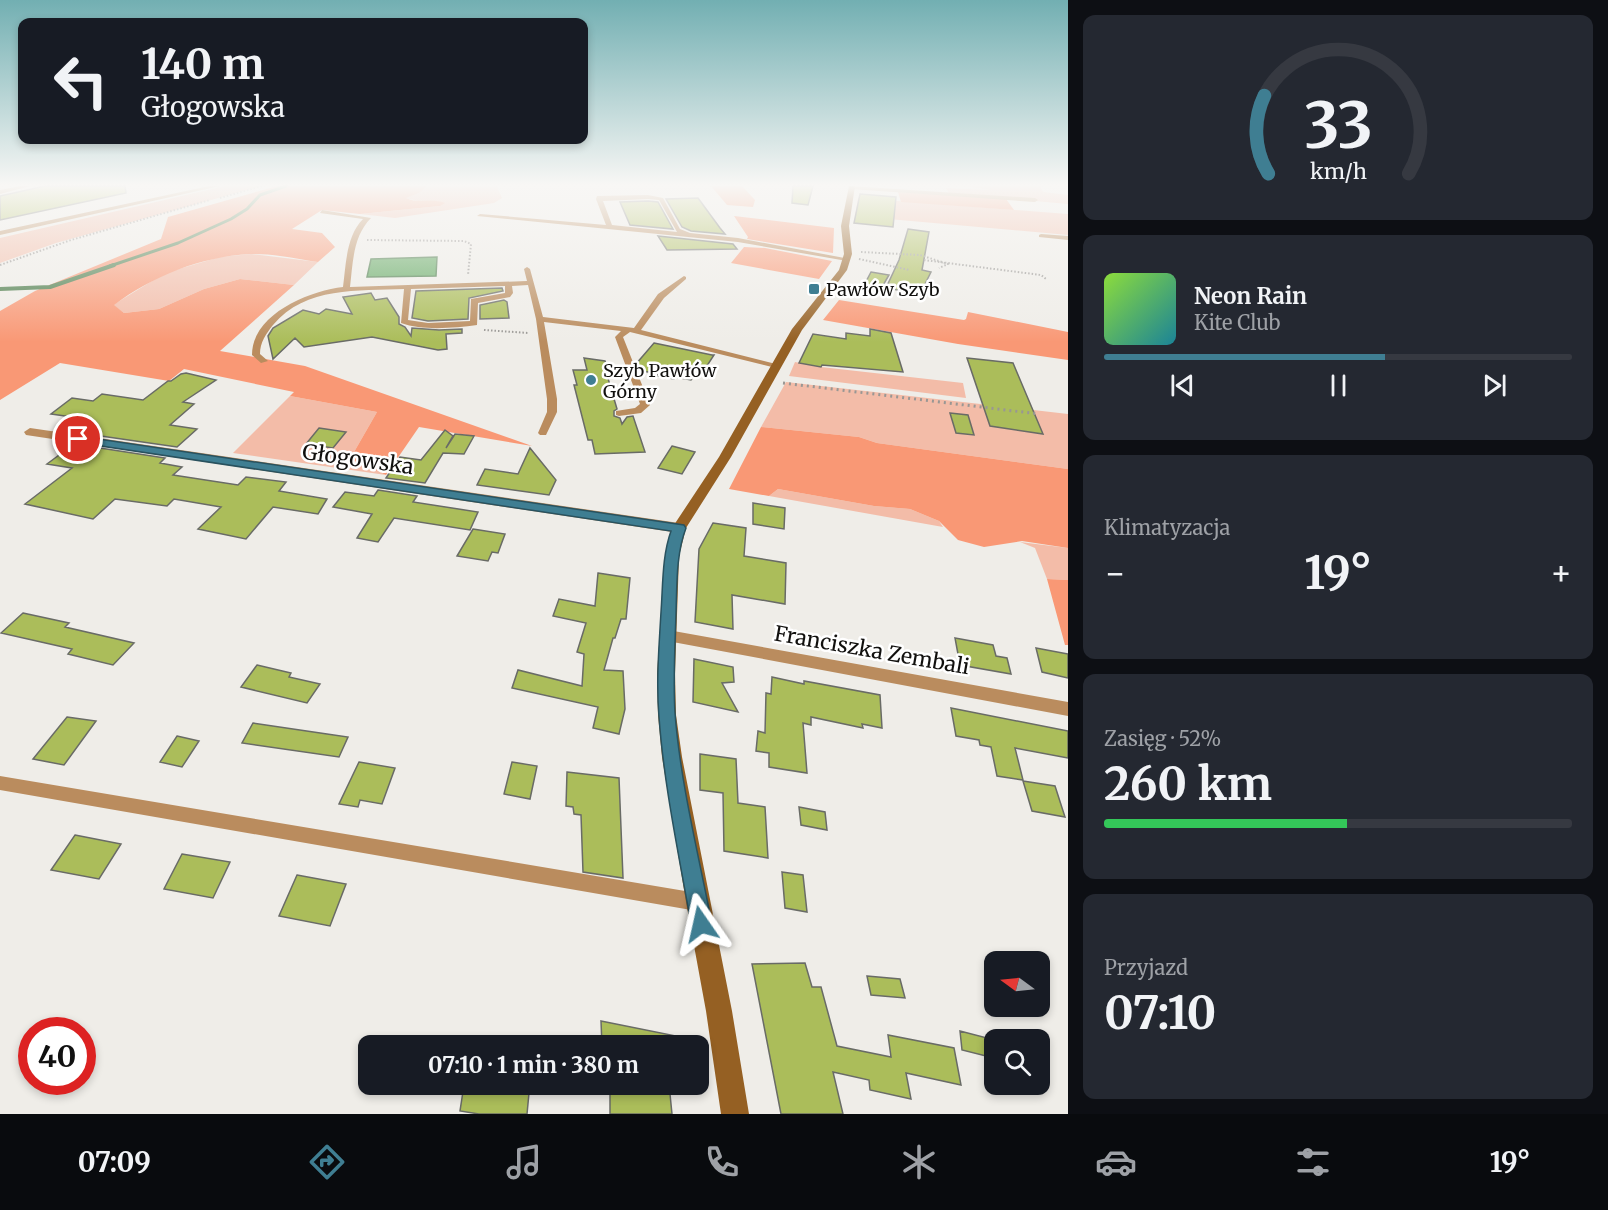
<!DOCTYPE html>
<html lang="pl">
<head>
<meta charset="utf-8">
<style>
  body { margin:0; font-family:Merriweather,serif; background:#242831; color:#f1f3f6; height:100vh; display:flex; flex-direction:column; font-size:22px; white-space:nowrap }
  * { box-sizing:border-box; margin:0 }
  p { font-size:20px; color:#9ea1a6 }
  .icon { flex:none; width:33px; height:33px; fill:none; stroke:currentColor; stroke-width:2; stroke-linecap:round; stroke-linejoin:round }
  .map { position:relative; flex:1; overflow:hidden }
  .drawer { display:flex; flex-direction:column; gap:15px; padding:15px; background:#0d0f14; width:540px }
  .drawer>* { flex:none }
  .banner { position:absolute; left:18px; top:18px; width:570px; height:126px; border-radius:12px; box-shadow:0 3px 9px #0003; background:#171b24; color:#f1f3f6; overflow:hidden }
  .needle { width:39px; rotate:285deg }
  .tools { position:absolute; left:984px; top:951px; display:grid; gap:12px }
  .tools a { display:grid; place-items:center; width:66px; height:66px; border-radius:12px; background:#171b24; box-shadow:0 3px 9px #0003; font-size:30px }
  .speed { position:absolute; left:18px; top:1017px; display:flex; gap:12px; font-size:30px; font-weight:700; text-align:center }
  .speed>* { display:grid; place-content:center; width:78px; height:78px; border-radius:50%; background:#171b24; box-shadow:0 3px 9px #0003; line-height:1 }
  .speed .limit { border:9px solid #d22; background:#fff; color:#111 }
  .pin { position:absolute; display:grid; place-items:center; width:51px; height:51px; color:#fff; margin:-26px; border:3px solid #fff; border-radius:50%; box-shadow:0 2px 6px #0007 }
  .me { position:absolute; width:66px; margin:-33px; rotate:349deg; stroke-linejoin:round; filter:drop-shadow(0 0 4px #0008) }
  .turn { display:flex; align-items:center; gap:21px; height:126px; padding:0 24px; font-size:27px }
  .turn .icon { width:78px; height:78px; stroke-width:2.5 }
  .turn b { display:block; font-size:42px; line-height:51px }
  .big { font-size:45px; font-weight:700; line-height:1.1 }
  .drawer .widget { flex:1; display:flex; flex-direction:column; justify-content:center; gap:9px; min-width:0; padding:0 21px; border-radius:12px; background:#242831 }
  .drawer .dial { align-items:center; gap:0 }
  .dial svg { height:156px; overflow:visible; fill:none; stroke:#363941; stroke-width:7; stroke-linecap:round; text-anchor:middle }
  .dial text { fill:#f1f3f6; stroke:none }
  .song { display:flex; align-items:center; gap:18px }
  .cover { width:72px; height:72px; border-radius:9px; background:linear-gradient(135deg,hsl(90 70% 55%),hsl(190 70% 35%)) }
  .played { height:6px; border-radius:3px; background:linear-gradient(90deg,#3f7e92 60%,#363941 60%) }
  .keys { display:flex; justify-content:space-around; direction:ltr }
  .heat { display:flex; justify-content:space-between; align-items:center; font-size:33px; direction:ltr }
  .charge { height:9px; border-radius:4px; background:linear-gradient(90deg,#34c759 52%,#363941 0) }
  .trip { position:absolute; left:358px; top:1035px; width:351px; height:60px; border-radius:12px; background:#171b24; box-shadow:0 3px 9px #0003; font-weight:700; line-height:60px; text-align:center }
  .tab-bar { display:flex; height:96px; justify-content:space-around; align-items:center; background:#090b0e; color:#9ea1a6 }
  .tab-bar .icon { width:42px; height:42px }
  .tab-bar .current { color:#3f7e92 }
  .tab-bar b { font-size:27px; color:#f1f3f6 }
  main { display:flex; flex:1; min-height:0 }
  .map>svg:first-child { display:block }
  .green { fill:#f3bca8 }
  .forest { fill:#f99875 }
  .water { fill:#61a860; stroke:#497a47; stroke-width:1.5 }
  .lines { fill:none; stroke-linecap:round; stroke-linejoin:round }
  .stream-far1 { stroke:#497a47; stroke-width:3 }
  .stream { stroke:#497a47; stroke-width:4 }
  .building { fill:#abbd5a; stroke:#696b66; stroke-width:1.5 }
  .path-far1 { stroke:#999794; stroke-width:2; stroke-dasharray:1.5 2; stroke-linecap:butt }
  .path { stroke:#999794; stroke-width:3; stroke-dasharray:2 4; stroke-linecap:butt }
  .lane { fill:#ba8c5e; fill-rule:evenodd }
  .street { fill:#ba8c5e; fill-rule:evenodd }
  .secondary { fill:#956023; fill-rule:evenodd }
  .route { fill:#3f7e92; stroke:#29525f; stroke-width:1.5 }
  .poi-dot { fill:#3f7e92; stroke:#fff; stroke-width:2 }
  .labels { text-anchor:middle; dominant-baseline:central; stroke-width:5; stroke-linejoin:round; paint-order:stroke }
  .far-poi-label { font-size:18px; fill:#11100e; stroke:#fff; text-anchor:start }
  .street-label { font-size:21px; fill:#11100e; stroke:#fff }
</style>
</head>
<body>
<main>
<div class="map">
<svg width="1068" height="1114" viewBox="0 0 1068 1114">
  <rect width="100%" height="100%" fill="#efede8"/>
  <path class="green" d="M225,186H261L56,243L0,263V238Z
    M427,186L497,187L502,198L494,203L395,218L360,214L440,206L405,198L419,193Z
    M966,186H1040L1043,192L1068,195V204L949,193L946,188L990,190Z
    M858,198L1068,214V235L855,216Z
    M251,254L318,262L294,285L240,279L204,289L159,309L124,313L113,305L165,273L220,257Z
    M795,362L821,367L963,383L966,398L789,376Z
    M786,382L1068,414V469L877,443L859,437L761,427Z
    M290,396L377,412L350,459L386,475L233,453Z
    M778,489L874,506L910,509L939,521L943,527L769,496Z
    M1020,542L1068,548V580L1047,579L1035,548Z"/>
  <path class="forest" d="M277,186H427L419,193L406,198C418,204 432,198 445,203L440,206L360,214L322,210L292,229L322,233L335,247L318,262C296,259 272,253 250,254C200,257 153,276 114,305L124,313L159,309L204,289L240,279L294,285L220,351L305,366L532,446L419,427L386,475L350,459L377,412L290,396L294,392L184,369L169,381L60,363L0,400V311L35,291L161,239L168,217Z
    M711,186H742L755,200L753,207L727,205Z
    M898,192L1006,199L1014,210L901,202Z
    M734,216L834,228L833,253L747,239L748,237Z
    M744,247L765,248L832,261L819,279L731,263Z
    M839,300L964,320L966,319L968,312L1068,332V360L958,344L823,320Z
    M761,427L859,437L877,443L1068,469V548L1022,541L984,547L958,540L939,521L910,509L874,506L778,489L769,496L729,489Z
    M1047,579L1068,580V645H1065Z"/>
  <path class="water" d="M437,257L436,276L367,277L371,259Z"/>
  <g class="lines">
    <path class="stream-far1" d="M110,266L178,243L231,219L247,209L260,195L286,186"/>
    <path class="stream" d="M0,289L50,287L114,265"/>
  </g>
  <path class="building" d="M45,186H125L126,193L0,220V196Z
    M793,186H813L808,205L792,203Z
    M860,194L896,197L893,227L854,223Z
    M698,198L720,228L725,234L691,231L682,227L666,199Z
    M648,201L658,202L673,229L630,225L620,202Z
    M908,229L929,232L922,270L931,272L920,294L886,288L899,260Z
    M658,236L733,244L737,249L667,250Z
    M871,272L889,275L878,294L861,291Z
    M502,288L503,291L469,298L468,319L428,321L412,318L416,291Z
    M371,293L375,300L387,298L399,317V324L405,327L411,336L412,328L439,330L462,329V333L446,334L447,349L438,350L372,337L304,347L295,338L273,359L268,336L273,328L303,310L319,314L326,309L352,314L343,297Z
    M504,300L507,302L509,318L480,319V305Z
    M870,329L891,333L903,372L822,365L821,367L799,363L813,334L846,339V333L870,336Z
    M654,343L712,355H714L703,372L697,371L691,380L675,377L674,379L657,376L659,373L639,371L636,364Z
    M584,358L605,361L610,375H607L617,409L614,411V416L620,418L622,424L627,417L633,416L645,452L595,454L592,440H588L574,385H577L573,370H587Z
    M967,358L1013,363L1043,434L990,426Z
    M186,373L216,380L183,402L194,404L170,425L197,429L177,447L87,434L94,429L61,425L72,417L51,414L72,398L93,401L102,394L143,400L168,381H171L181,374Z
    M950,413L968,415L974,435L956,433Z
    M319,428L346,432L333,448L306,444Z
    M445,430L453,436L446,448L455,434L474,436L464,454L443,453L425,483L386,478L400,457L421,460Z
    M74,444L165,458L160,463L182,467L173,475L238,485L246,477L286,482L279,491L327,499L318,514L273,507L246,539L198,529L221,507L174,499L167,506L115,499L93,519L25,504L72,468L47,464Z
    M672,446L695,452L682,474L658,468Z
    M530,448L556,480L549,495L477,485L485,469L518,474Z
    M378,490L417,496L413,502L478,512L470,530L394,518L378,542L357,538L372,514L333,507L345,492L374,496Z
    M753,503L785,508L784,529L753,524Z
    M713,523L746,528L744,556L786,563L785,604L732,595L733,629L695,622L699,549Z
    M473,529L505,534L498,553L492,552L488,561L457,556Z
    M598,573L630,578L626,619H621L615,638H613L604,670L623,671L625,709L619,734L593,728L598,707L512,688L518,670L582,686L584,654L577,652L586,623L553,616L559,599L595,606Z
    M23,613L69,623L65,627L134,643L113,665L68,654L72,649L1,633Z
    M955,638L993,645L996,656L1007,658L1011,674L960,665Z
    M1036,648L1068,654V678L1042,672Z
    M694,659L733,667L734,682L722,683L738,712L693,702Z
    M257,665L291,673L289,677L320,684L307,703L241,687Z
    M772,677L804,684V681L880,695L882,728L862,724L863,728L811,717V725L803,723L807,773L769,767V753L756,751L758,731L765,733L766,693L771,694Z
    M951,708L1068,731V758L1015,748L1023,780L997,776L991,747L980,745L979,740L956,736Z
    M67,717L96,721L64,765L33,759Z
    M253,723L327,734L348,737L339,757L242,743Z
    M177,736L199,741L182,767L160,762Z
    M700,754L736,759L738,803L765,807L768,858L724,851L723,793L700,790Z
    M359,762L395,768L382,804L360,800L358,807L339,804Z
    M512,762L537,766L530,799L504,794Z
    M567,772L619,778L623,878L583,872L581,815L574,814L573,807L566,806Z
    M1023,781L1055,786L1065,817L1032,811Z
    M799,807L825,812L827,830L801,825Z
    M75,835L121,844L99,879L51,870Z
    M182,854L230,862L213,898L164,889Z
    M782,872L803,875L807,912L785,908Z
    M297,875L346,884L330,926L279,916Z
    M805,963L812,987H821L837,1046L891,1057L888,1035L954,1048L961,1085L906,1073L911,1099L870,1090L869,1080L833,1072L843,1114H781L752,964Z
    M867,976L900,979L905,998L871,995Z
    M601,1021L686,1038V1046H602Z
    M960,1031L991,1039L994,1058L962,1050Z
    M610,1084H669L672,1114H610Z
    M464,1085L529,1093L527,1114H479L460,1111Z"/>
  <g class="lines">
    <path class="path-far1" d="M220,198L262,186
      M367,240L464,241L471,244L468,275
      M861,252L920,255L948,264L939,268
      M859,259L909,270
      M924,260L1041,275L1046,279
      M0,265L71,240L210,200
      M484,330L529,333"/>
    <path class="path" d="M783,383L1039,414"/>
    <path class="lane" d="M20,186H30L0,194V190Z
      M209,186H220L0,235V231Z
      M849,186L1035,198L1038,200L1035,202L851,189Z
      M648,195L663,198L680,229L690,233L738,238L850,259L847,261L738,242L477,216L480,214L606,225L596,199L597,196ZM648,199L659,200L677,232L612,225L603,201Z
      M322,210L371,218C353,236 353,262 350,287L527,281L524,269L527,267L530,269L543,317L634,328L658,294L684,276L686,277V279L664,298L641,330L780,365L776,368L630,332L623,337L650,405L641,413L619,416L616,415V411L635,408L640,404L615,337L621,331L544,322L557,399V412L546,435H540L538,433L547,412V399L536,319L528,285L512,286L513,293L510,297L478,303L477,325C454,328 423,331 401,323L404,289C358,291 306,286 273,325C266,334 260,342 260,354L268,361L261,363L252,355C252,314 309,291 343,287C346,265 346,236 363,219L320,213ZM505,286V293L471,299L470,321L428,323L408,320L411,289Z
      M1041,234L1068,236V240L1039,237V235Z
      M0,776L697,893L703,896L706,902L703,908L697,911L0,790Z"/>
    <path class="street" d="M30,428L679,523L686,528L679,533L26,435L24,432Z
      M668,630L1068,702V716L662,640L660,636L662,632Z"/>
    <path class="secondary" d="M849,186H855L849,226L852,254L847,270L802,330L731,457L686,528L679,556L675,674L676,715L682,757L732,1011L749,1114H721L706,1011L686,902L662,757L658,715L657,674L665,556L672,528L719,457L792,329L839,270L844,254L841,226Z"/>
  </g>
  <linearGradient id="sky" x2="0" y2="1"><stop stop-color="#72afb2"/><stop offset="0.54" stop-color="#f8f7f5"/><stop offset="1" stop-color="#f8f7f5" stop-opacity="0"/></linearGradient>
  <rect width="1068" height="342" fill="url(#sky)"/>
  <path class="route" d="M78,436L684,525L686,528C676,554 677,585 676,613C675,647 673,680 675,713C680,781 699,857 712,924L709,932L701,935L694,932L691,924C679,855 664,786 659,717C656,682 659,647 661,612C663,585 662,556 671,531L74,442L72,439Z"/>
  <g class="poi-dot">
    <rect x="808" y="283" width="12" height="12" rx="3"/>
    <circle cx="591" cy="380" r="6"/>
  </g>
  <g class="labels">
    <g class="far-poi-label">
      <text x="826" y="289">Pawłów Szyb</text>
      <text x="603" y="370">Szyb Pawłów<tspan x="603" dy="21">Górny</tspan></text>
    </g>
    <g class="street-label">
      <text transform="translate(358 459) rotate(8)">Głogowska</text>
      <text transform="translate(872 650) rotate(10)">Franciszka Zembali</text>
    </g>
  </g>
</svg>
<div class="tools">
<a><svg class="needle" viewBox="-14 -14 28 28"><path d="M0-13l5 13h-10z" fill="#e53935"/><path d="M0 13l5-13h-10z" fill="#9ea1a6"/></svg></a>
<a><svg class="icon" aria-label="search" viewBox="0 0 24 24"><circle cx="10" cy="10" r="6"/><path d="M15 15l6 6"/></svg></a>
</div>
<div class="speed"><div class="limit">40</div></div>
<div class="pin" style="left:78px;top:439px;background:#d93025"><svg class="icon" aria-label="arrive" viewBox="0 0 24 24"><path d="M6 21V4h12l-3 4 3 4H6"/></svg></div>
<svg class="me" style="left:701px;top:924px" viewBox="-20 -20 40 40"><path d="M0-17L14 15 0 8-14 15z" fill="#3f7e92" stroke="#fff" stroke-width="4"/></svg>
<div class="trip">07:10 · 1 min · 380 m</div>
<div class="banner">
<div class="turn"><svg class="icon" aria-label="left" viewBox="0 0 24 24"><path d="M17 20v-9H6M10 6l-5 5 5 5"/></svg><div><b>140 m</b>Głogowska</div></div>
</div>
</div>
<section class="drawer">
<div class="widget dial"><svg viewBox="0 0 100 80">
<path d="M14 69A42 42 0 1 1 86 69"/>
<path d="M14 69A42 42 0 0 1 12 29" stroke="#3f7e92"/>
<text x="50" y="56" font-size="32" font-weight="700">33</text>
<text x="50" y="72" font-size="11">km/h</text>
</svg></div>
<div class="widget">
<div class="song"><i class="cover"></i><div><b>Neon Rain</b><p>Kite Club</p></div></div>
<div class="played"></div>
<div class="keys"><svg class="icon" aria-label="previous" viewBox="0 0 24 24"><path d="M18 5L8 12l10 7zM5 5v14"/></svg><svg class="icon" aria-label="pause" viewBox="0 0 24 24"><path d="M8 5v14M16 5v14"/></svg><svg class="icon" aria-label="next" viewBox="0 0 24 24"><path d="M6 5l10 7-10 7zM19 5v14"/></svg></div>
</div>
<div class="widget"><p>Klimatyzacja</p>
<div class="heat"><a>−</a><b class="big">19°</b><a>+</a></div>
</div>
<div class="widget"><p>Zasięg · 52%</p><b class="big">260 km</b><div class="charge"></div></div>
<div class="widget"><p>Przyjazd</p><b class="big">07:10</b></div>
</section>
</main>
<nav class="tab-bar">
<b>07:09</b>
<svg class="icon current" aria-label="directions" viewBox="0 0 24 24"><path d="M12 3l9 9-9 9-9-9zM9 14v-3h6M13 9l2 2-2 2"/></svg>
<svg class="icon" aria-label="music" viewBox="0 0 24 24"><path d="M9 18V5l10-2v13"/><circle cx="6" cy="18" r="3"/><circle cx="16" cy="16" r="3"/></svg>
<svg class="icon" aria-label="phone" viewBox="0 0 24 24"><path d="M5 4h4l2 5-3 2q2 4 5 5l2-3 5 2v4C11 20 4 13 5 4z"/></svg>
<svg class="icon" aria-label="climate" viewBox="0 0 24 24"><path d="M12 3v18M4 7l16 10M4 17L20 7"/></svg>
<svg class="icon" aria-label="car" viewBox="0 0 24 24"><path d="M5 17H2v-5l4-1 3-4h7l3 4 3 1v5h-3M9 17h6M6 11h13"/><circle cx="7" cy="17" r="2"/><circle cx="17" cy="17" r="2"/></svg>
<svg class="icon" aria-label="filters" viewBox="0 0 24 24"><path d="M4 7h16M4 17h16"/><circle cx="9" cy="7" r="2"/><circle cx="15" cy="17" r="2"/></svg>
<b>19°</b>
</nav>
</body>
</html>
